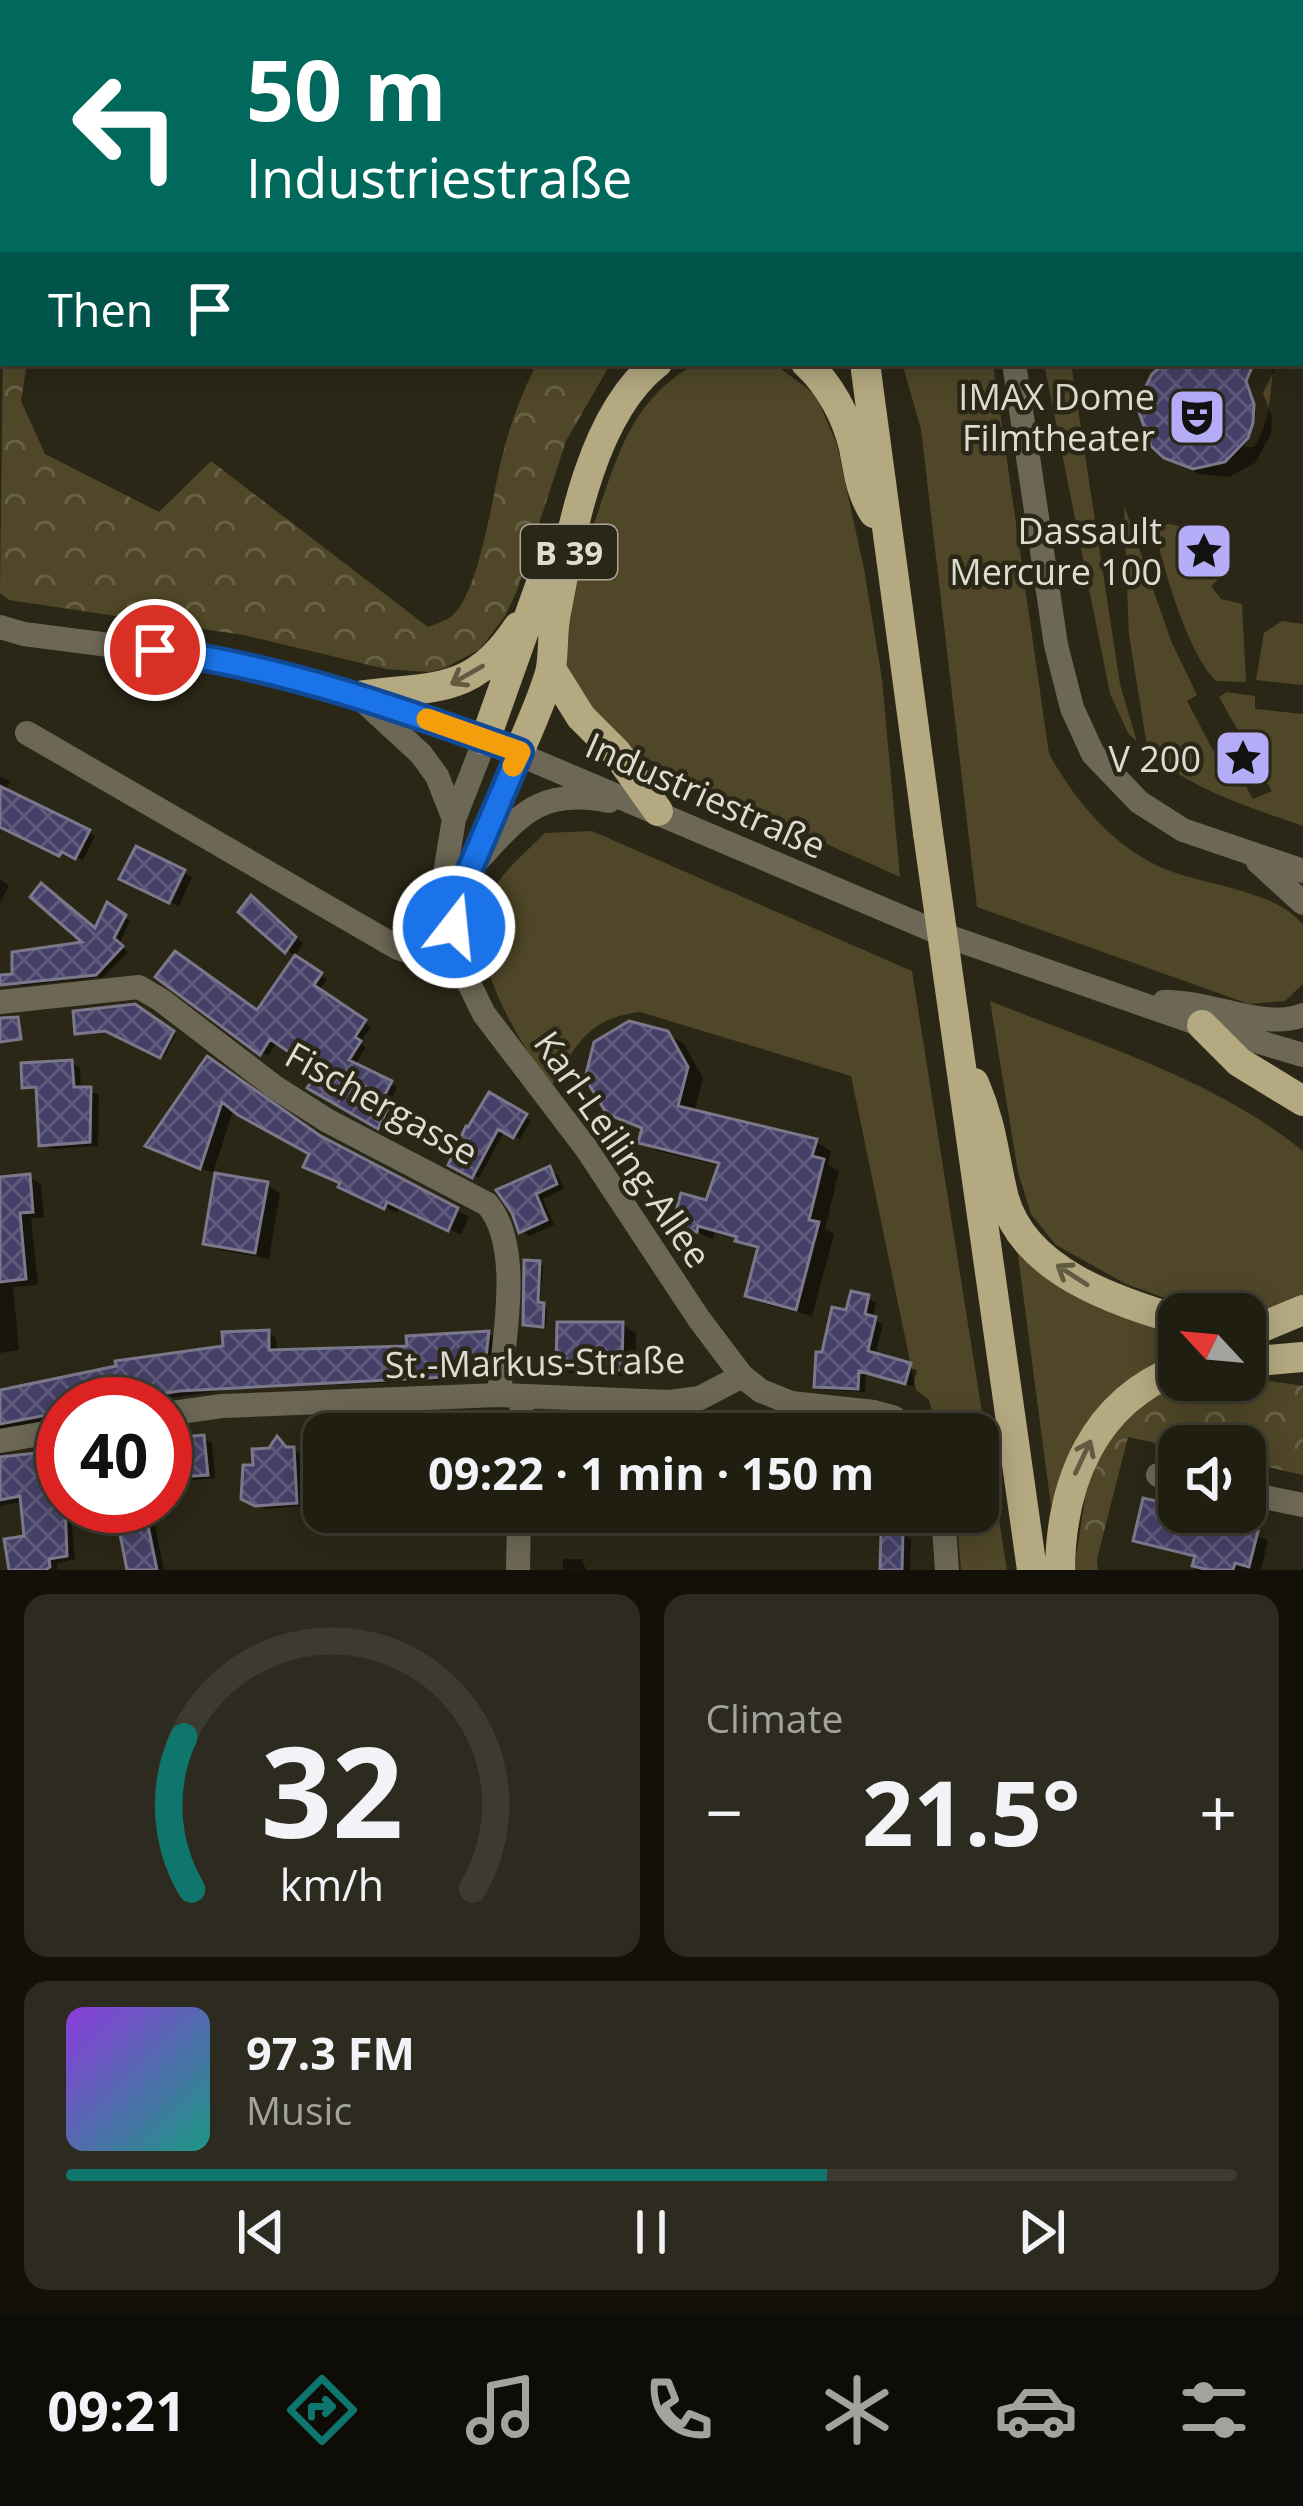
<!DOCTYPE html>
<html lang="en">
<head>
<meta charset="utf-8">
<style>
  body { margin:0; font-family:"Open Sans",sans-serif; background:#2d2a1f; color:#f1f3f6; height:100vh; display:flex; flex-direction:column; font-size:45px; white-space:nowrap }
  * { box-sizing:border-box; margin:0 }
  p { font-size:39px; color:#a2a29f }
  .icon { flex:none; width:66px; height:66px; fill:none; stroke:currentColor; stroke-width:2; stroke-linecap:round; stroke-linejoin:round }
  .map { position:relative; height:1570px; overflow:hidden }
  .side { display:flex; flex-direction:column; gap:24px; padding:24px; background:#121009; flex:1 }
  .side>* { flex:none }
  .top-card { position:absolute; left:0px; top:0px; width:1305px; height:366px; box-shadow:0 6px 30px #0003,0 0 0 3px #3d3b31; background:#00695c; color:#fff; overflow:hidden }
  .needle { width:78px; rotate:296deg }
  .buttons { position:absolute; left:1158px; top:1293px; display:grid; gap:24px }
  .buttons a { display:grid; place-items:center; width:108px; height:108px; border-radius:24px; background:#201d11; box-shadow:0 6px 30px #0003,0 0 0 3px #3d3b31; font-size:60px }
  .speed { position:absolute; left:36px; top:1377px; display:flex; gap:24px; font-size:60px; font-weight:700; text-align:center }
  .speed>* { display:grid; place-content:center; width:156px; height:156px; border-radius:50%; background:#201d11; box-shadow:0 6px 30px #0003,0 0 0 3px #3d3b31; line-height:1 }
  .speed .limit { border:18px solid #d22; background:#fff; color:#111 }
  .pin { position:absolute; display:grid; place-items:center; width:102px; height:102px; color:#fff; margin:-51px; border:6px solid #fff; border-radius:50%; box-shadow:0 3px 12px #0007 }
  .me { position:absolute; width:132px; margin:-66px; rotate:16deg; stroke-linejoin:round; filter:drop-shadow(0 0 9px #0008) }
  .turn { display:flex; align-items:center; gap:42px; height:252px; padding:0 48px; font-size:54px }
  .turn .icon { width:156px; height:156px; stroke-width:2.5 }
  .turn b { display:block; font-size:84px; line-height:102px }
  .then { display:flex; align-items:center; height:114px; padding:0 48px; background:#0003; gap:24px; font-size:45px }
  .big { font-size:90px; font-weight:700; line-height:1.1 }
  .side .widget { flex:1; display:flex; flex-direction:column; justify-content:center; gap:18px; min-width:0; padding:0 42px; border-radius:24px; background:#2d2a1f }
  .side .dial { align-items:center; gap:0 }
  .dial svg { height:312px; overflow:visible; fill:none; stroke:#3d3b31; stroke-width:7; stroke-linecap:round; text-anchor:middle }
  .dial text { fill:#f1f3f6; stroke:none }
  .song { display:flex; align-items:center; gap:36px }
  .cover { width:144px; height:144px; border-radius:18px; background:linear-gradient(135deg,hsl(270 70% 55%),hsl(170 70% 35%)) }
  .played { height:12px; border-radius:6px; background:linear-gradient(90deg,#0f766e 65%,#3d3b31 65%) }
  .keys { display:flex; justify-content:space-around; direction:ltr }
  .heat { display:flex; justify-content:space-between; align-items:center; font-size:66px; direction:ltr }
  .side .tiles { flex:1; display:grid; gap:24px; grid-template-columns:1fr 1fr }
  .widget:last-child { grid-column:span 2 }
  .trip { position:absolute; left:303px; top:1413px; width:696px; height:120px; border-radius:24px; background:#201d11; box-shadow:0 6px 30px #0003,0 0 0 3px #3d3b31; font-weight:700; line-height:120px; text-align:center }
  .tab-bar { display:flex; height:192px; justify-content:space-around; align-items:center; background:#0d0c07; color:#a2a29f }
  .tab-bar .icon { width:84px; height:84px }
  .tab-bar .active { color:#0f766e }
  .tab-bar b { font-size:54px; color:#f1f3f6 }
  .map>svg:first-child { display:block }
  .grass { fill:#504728 }
  .forest { fill:url(#forest-crowns) }
  .shadow { fill:#0007 }
  .building { fill:url(#building-cross-hatch); stroke:#7a788a; stroke-width:3 }
  .lines { fill:none; stroke-linecap:round; stroke-linejoin:round }
  .service { stroke:#6d6855; stroke-width:12 }
  .minor { stroke:#6d6855; stroke-width:24 }
  .tertiary { stroke:#6d6855; stroke-width:24 }
  .primary { stroke:#b4a981; stroke-width:30 }
  .primary-bridge { stroke:#b4a981; stroke-width:30 }
  .oneway { stroke:#625b41 }
  .route-casing { stroke:#114b97; stroke-width:30 }
  .route { stroke:#1a73e8; stroke-width:21 }
  .slow { stroke:#f59e0b; stroke-width:21 }
  .labels { text-anchor:middle; dominant-baseline:central; stroke-width:9; stroke-linejoin:round; paint-order:stroke }
  .shield { fill:#2b2717; stroke:#a8a599; stroke-width:3 }
  .shield-label { font-size:33px; font-weight:bold; fill:#dedbd1 }
  .poi-label { font-size:36px; fill:#dedbd1; stroke:#2b2717; text-anchor:end }
  .street-label { font-size:36px; fill:#dedbd1; stroke:#2b2717 }
</style>
</head>
<body>
<div class="map">
<svg width="1303" height="1570" viewBox="0 0 1303 1570">
  <defs>
    <pattern id="forest-crowns" width="20" height="18" patternUnits="userSpaceOnUse" patternTransform="scale(3)"><rect width="20" height="18" fill="#504728"/><path d="M2 6a3 3 0 1 1 6 0M12 15a3 3 0 1 1 6 0" fill="none" stroke="#696146"/></pattern>
    <pattern id="building-cross-hatch" width="8" height="8" patternUnits="userSpaceOnUse" patternTransform="scale(3)"><rect width="8" height="8" fill="#454067"/><path d="M0 0l8 8M0 8l8-8" fill="none" stroke="#5f5b7c"/></pattern>
  </defs>
  <rect width="100%" height="100%" fill="#2b2717"/>
  <path class="grass" d="M697,363H773L816,395L837,445L864,569L882,679L900,877C828,844 754,813 684,777C666,767 645,759 627,747C604,732 578,705 568,678C555,642 583,555 596,518C619,452 632,399 697,363Z
    M902,363H993L1049,754C1075,800 1109,842 1158,866C1200,886 1274,888 1303,925V984L1285,1001L1249,1004L977,907L921,429Z
    M1044,363H1071L1120,684L1137,742L1128,733L1110,694Z
    M1256,363H1273C1271,390 1270,425 1254,447H1244C1258,427 1259,403 1247,381Z
    M1124,505L1171,641L1197,695L1187,701L1226,775L1238,772L1253,799L1272,791L1219,697L1227,692L1255,696V709L1303,714V826C1249,807 1192,790 1148,752L1129,635Z
    M1171,524L1223,539L1232,553L1223,575L1211,586L1221,599L1242,604L1246,682L1216,681C1187,652 1163,567 1154,526Z
    M1282,621L1303,624V685L1256,680L1264,633Z
    M592,831L912,971L1007,1570H961L956,1512H978V1434H938L929,1400L916,1390L851,1076L640,1012C585,1019 577,1045 550,1089C515,1027 448,943 505,873C517,859 532,846 545,833Z
    M990,1001C1096,1044 1213,1078 1303,1151V1297L1254,1317L1210,1314L1126,1284L1056,1245L1031,1214L1018,1172Z
    M1017,1248L1136,1321L1179,1336V1356L1065,1469L1051,1506Z"/>
  <path class="forest" d="M0,0H106L3,3L0,234Z
    M3,348V363H27L21,401L45,454L159,512L211,461L428,627C435,624 448,620 453,615C480,589 492,497 501,461C509,427 521,394 537,363H611L566,441L517,591L505,616L480,649L445,668L429,672L386,669L243,635L9,600L0,593Z
    M1245,1377L1303,1386V1475L1245,1462V1446L1179,1448L1128,1437L1097,1559L1098,1570H1074L1086,1492L1097,1461L1122,1415L1187,1380Z"/>
  <path class="shadow" d="M0,0H25L3,3V19Z
    M1302,104L1303,105V366L1296,363H1302Z
    M1169,363H1278L1263,393L1272,417L1271,434L1255,463L1229,477L1199,474L1166,456Z
    M0,776L10,781L5,792L95,836L83,860L69,853L67,857L13,831L0,811Z
    M137,850L192,877L179,906L131,883Z
    M0,879L9,886L0,903Z
    M252,899L303,943L295,956L242,912Z
    M109,906L130,921L119,944L128,952L103,977L21,986L15,982L89,944Z
    M296,959L327,979L319,991L371,1027L360,1043L366,1047L354,1066L397,1087L385,1112L393,1116L386,1130L347,1109L322,1071L278,1041L268,1056L262,1052L258,1014Z
    M135,1007L176,1035L164,1057L111,1031L78,1032Z
    M667,1034L684,1044L703,1078L694,1113L816,1142L831,1151L828,1165L839,1171L825,1229L834,1234L812,1316L764,1304L748,1294L760,1251L737,1239L714,1233L713,1239L676,1224L708,1203L721,1166L657,1151L641,1142L644,1129L609,1112Z
    M208,1060L328,1143L469,1217L461,1235L400,1206L397,1213L319,1172L313,1153L234,1108L213,1173L161,1152Z
    M71,1063L80,1068L81,1090L99,1094L98,1146L51,1149L42,1144L39,1091L25,1086Z
    M490,1096L531,1120L520,1139L505,1130L479,1178L452,1164Z
    M550,1170L558,1175L564,1189L543,1199L554,1225L530,1236L521,1231L515,1212Z
    M29,1177L41,1184L44,1217L31,1219L38,1285L13,1287L19,1350L0,1353V1180Z
    M267,1185L280,1193L269,1259L220,1250L207,1242Z
    M539,1264L543,1266L540,1306L547,1308L546,1327L529,1325Z
    M868,1298L876,1303L873,1319L883,1324L875,1356L917,1370L913,1386L866,1373L865,1392L825,1390L817,1385L824,1355L849,1313Z
    M622,1325L636,1333L635,1376L573,1375L559,1367Z
    M268,1333L276,1338L277,1353L410,1348L489,1334L497,1339L492,1378L234,1389L126,1404H63V1417L0,1430V1393L226,1349Z
    M203,1438L212,1443L215,1478L165,1483V1442Z
    M277,1440L302,1455L305,1506L266,1509L244,1497L256,1467Z
    M0,1460L63,1506H70L75,1559L57,1563V1570H12L28,1539L24,1501L0,1506Z
    M117,1506H151L164,1570H130Z
    M1179,1511L1268,1540L1261,1570H1194L1197,1558L1136,1539Z
    M902,1535L911,1540L910,1570H883Z
    M563,1559H582L586,1570H563Z"/>
  <path class="building" d="M1165,363H1254L1246,381L1254,404L1253,423L1248,438L1225,462L1193,469L1164,458L1151,446L1139,412L1142,394L1152,374Z
    M0,786L90,830L75,859L62,852L59,856L0,827Z
    M136,846L185,870L169,903L119,879Z
    M41,883L95,928L107,902L126,915L114,938L123,946L96,975L0,985V975L12,974V952L82,942L30,897Z
    M251,895L296,937L285,953L238,912Z
    M175,951L257,1010L295,955L322,973L314,985L366,1020L355,1037L361,1041L349,1060L392,1081L379,1106L387,1110L378,1129L307,1088L318,1072L270,1039L260,1055L155,977Z
    M135,1004L174,1031L160,1058L105,1031L75,1034L73,1011Z
    M18,1017L21,1039L0,1042V1018Z
    M629,1021L668,1031L688,1067L678,1106L817,1139L812,1156L824,1159L809,1220L819,1222L796,1310L745,1296L758,1247L735,1241L737,1237L698,1226L697,1232L672,1225L681,1193L706,1200L719,1163L638,1143L642,1128L607,1114L585,1078L594,1042Z
    M207,1056L319,1135L458,1208L448,1231L387,1202L384,1209L338,1187L340,1183L303,1167L309,1154L238,1115L222,1102L200,1169L145,1146Z
    M72,1060L74,1087H91L90,1142L39,1146L36,1087L22,1088L21,1063Z
    M489,1092L527,1114L513,1138L498,1129L472,1178L448,1165L466,1126L468,1127Z
    M550,1166L557,1184L536,1194L547,1220L519,1233L512,1213L496,1190Z
    M215,1173L268,1182L255,1253L203,1244Z
    M30,1174L33,1212L20,1213L26,1279L0,1282V1177Z
    M524,1260L540,1261L538,1302L544,1303L543,1327L523,1325Z
    M851,1291L869,1295L865,1314L876,1317L868,1351L911,1363L905,1384L859,1371L858,1389L814,1387L816,1352H822L832,1307L846,1310Z
    M557,1322H623L622,1370L556,1369Z
    M269,1330V1350L407,1346L406,1336L489,1331L484,1375L179,1391L102,1404H63V1412L0,1424V1390L116,1366L115,1361L223,1346L222,1332Z
    M204,1435L208,1475L165,1478V1438Z
    M277,1436L286,1447H294L297,1503L255,1506L241,1499L243,1465H253L252,1449L269,1448Z
    M63,1450L67,1556L49,1559L50,1567L45,1570H9L4,1539L24,1536L20,1496L0,1500V1457Z
    M1143,1498L1179,1506V1512L1258,1531L1249,1567L1235,1563L1233,1570H1209L1192,1566L1195,1556L1133,1541Z
    M144,1506L157,1570H127L115,1509Z
    M881,1532H903L902,1570H880Z"/>
  <g class="lines">
    <path class="service" d="M1287,3V0"/>
    <path class="minor" d="M135,3L136,0
      M0,294L3,287
      M0,627L24,634L202,657L273,671L485,740
      M27,733L398,948L426,957H456
      M0,1002L139,987L161,1000L276,1088L328,1121L487,1204C524,1246 503,1342 499,1395
      M165,1414L222,1406L499,1395L669,1402L700,1398L742,1376
      M521,1434L522,1396
      M0,1441L63,1430
      M1158,1475L1179,1479
      M1245,1493L1303,1505
      M518,1570L519,1512"/>
    <path class="tertiary" d="M975,3V0
      M1014,363L1056,645L1072,708L1093,754L1139,802L1183,830L1303,871
      M358,696L421,754L437,776L454,819
      M475,856L519,752
      M1258,862L1303,903
      M470,869C516,820 535,786 609,801
      M1164,1002C1208,1000 1264,1031 1303,1015
      M917,1434L893,1417L874,1412L791,1403L761,1391L742,1376L699,1319L586,1148L484,1014L456,957L446,867L454,819L485,740L944,935L1202,1025L1303,1055
      M943,1512L947,1570"/>
    <path class="primary" d="M813,0V3
      M806,363C830,385 847,417 854,448C859,473 860,491 874,513
      M865,363L928,833
      M551,669L581,717L616,752L658,811
      M358,696C432,685 472,697 518,627
      M485,740L551,555
      M519,752C530,726 542,700 550,673C554,656 552,636 555,618C570,538 590,415 657,363
      M954,1017L1032,1570
      M1202,1025L1239,1062L1303,1101
      M974,1083C993,1127 993,1154 1004,1198C1024,1271 1115,1301 1179,1320
      M1245,1328L1265,1326L1303,1310
      M1245,1362L1303,1357
      M1060,1570C1061,1483 1093,1402 1179,1369"/>
    <path class="primary-bridge" d="M928,833L954,1017"/>
  </g>
  <defs><path id="oneway-shaft" d="M-6 0H5M1.5-3L5.5 0L1.5 3" fill="none" stroke-width="1.6" stroke-linecap="round" stroke-linejoin="round" transform="scale(3)"/></defs>
  <g class="oneway">
    <use href="#oneway-shaft" transform="translate(467 675) rotate(150)"/>
    <use href="#oneway-shaft" transform="translate(1072 1275) rotate(-147)"/>
    <use href="#oneway-shaft" transform="translate(1083 1457) rotate(-65)"/>
  </g>
  <g class="lines">
    <g class="route-casing">
      <path id="route" d="M155,650C282,667 400,709 520,752L470,869L454,927"/>
    </g>
    <use href="#route" class="route"/>
    <path class="slow" d="M427,719L520,752L513,766"/>
  </g>
  <defs>
    <g id="theatre-square" transform="scale(3)"><rect x="-9" y="-9" width="18" height="18" rx="4" fill="#b5acf8" stroke="#2b2717"/><path d="M-5-5.5Q0-4 5-5.5V0Q5 5 0 6Q-5 5-5 0ZM-3.3-2.5H-1v1.5H-3.3ZM1-2.5H3.3v1.5H1ZM-2.8 1Q0 5.5 2.8 1Z" fill="#111"/></g>
    <g id="sight-square" transform="scale(3)"><rect x="-9" y="-9" width="18" height="18" rx="4" fill="#b5acf8" stroke="#2b2717"/><path d="M0-6L1.8-2.2L6-1.7L2.9 1.2L3.7 5.4L0 3.3L-3.7 5.4L-2.9 1.2L-6-1.7L-1.8-2.2Z" fill="#111"/></g>
  </defs>
  <g fill-rule="evenodd">
    <use href="#theatre-square" x="1197" y="417"/>
    <use href="#sight-square" x="1204" y="551"/>
    <use href="#sight-square" x="1243" y="758"/>
  </g>
  <g class="labels">
    <rect class="shield" x="521" y="525" width="96" height="54" rx="9"/>
    <g class="shield-label">
      <text x="569" y="552">B 39</text>
    </g>
    <g class="poi-label">
      <text x="1155" y="396">IMAX Dome<tspan x="1155" dy="41">Filmtheater</tspan></text>
      <text x="1162" y="530">Dassault<tspan x="1162" dy="41">Mercure 100</tspan></text>
      <text x="1201" y="758">V 200</text>
    </g>
    <g class="street-label">
      <text transform="translate(706 795) rotate(24)">Industriestraße</text>
      <text transform="translate(382 1103) rotate(29)">Fischergasse</text>
      <text transform="translate(623 1149) rotate(55)">Karl-Leiling-Allee</text>
      <text transform="translate(535 1362) rotate(-1)">St.-Markus-Straße</text>
    </g>
  </g>
</svg>
<div class="buttons">
<a><svg class="needle" viewBox="-14 -14 28 28"><path d="M0-13l5 13h-10z" fill="#e53935"/><path d="M0 13l5-13h-10z" fill="#a2a29f"/></svg></a>
<a><svg class="icon" aria-label="sound" viewBox="0 0 24 24"><path d="M4 9h4l5-4v14l-5-4H4zM17 9q2 3 0 6"/></svg></a>
</div>
<div class="speed"><div class="limit">40</div></div>
<div class="pin" style="left:155px;top:650px;background:#d93025"><svg class="icon" aria-label="arrive" viewBox="0 0 24 24"><path d="M6 21V4h12l-3 4 3 4H6"/></svg></div>
<svg class="me" style="left:454px;top:927px" viewBox="-20 -20 40 40"><circle r="17" fill="#1a73e8" stroke="#fff" stroke-width="3"/><path d="M0-11L8 9 0 5-8 9z" fill="#fff"/></svg>
<div class="trip">09:22 · 1 min · 150 m</div>
<div class="top-card">
<div class="turn"><svg class="icon" aria-label="left" viewBox="0 0 24 24"><path d="M17 20v-9H6M10 6l-5 5 5 5"/></svg><div><b>50 m</b>Industriestraße</div></div>
<div class="then">Then<svg class="icon" aria-label="arrive" viewBox="0 0 24 24"><path d="M6 21V4h12l-3 4 3 4H6"/></svg></div>
</div>
</div>
<section class="side">
<div class="tiles">
<div class="widget dial"><svg viewBox="0 0 100 80">
<path d="M14 69A42 42 0 1 1 86 69"/>
<path d="M14 69A42 42 0 0 1 12 30" stroke="#0f766e"/>
<text x="50" y="56" font-size="32" font-weight="700">32</text>
<text x="50" y="72" font-size="11">km/h</text>
</svg></div>
<div class="widget"><p>Climate</p>
<div class="heat"><a>−</a><b class="big">21.5°</b><a>+</a></div>
</div>
<div class="widget">
<div class="song"><i class="cover"></i><div><b>97.3 FM</b><p>Music</p></div></div>
<div class="played"></div>
<div class="keys"><svg class="icon" aria-label="previous" viewBox="0 0 24 24"><path d="M18 5L8 12l10 7zM5 5v14"/></svg><svg class="icon" aria-label="pause" viewBox="0 0 24 24"><path d="M8 5v14M16 5v14"/></svg><svg class="icon" aria-label="next" viewBox="0 0 24 24"><path d="M6 5l10 7-10 7zM19 5v14"/></svg></div>
</div>
</div>
</section>
<nav class="tab-bar">
<b>09:21</b>
<svg class="icon active" aria-label="directions" viewBox="0 0 24 24"><path d="M12 3l9 9-9 9-9-9zM9 14v-3h6M13 9l2 2-2 2"/></svg>
<svg class="icon" aria-label="music" viewBox="0 0 24 24"><path d="M9 18V5l10-2v13"/><circle cx="6" cy="18" r="3"/><circle cx="16" cy="16" r="3"/></svg>
<svg class="icon" aria-label="phone" viewBox="0 0 24 24"><path d="M5 4h4l2 5-3 2q2 4 5 5l2-3 5 2v4C11 20 4 13 5 4z"/></svg>
<svg class="icon" aria-label="climate" viewBox="0 0 24 24"><path d="M12 3v18M4 7l16 10M4 17L20 7"/></svg>
<svg class="icon" aria-label="car" viewBox="0 0 24 24"><path d="M5 17H2v-5l4-1 3-4h7l3 4 3 1v5h-3M9 17h6M6 11h13"/><circle cx="7" cy="17" r="2"/><circle cx="17" cy="17" r="2"/></svg>
<svg class="icon" aria-label="filters" viewBox="0 0 24 24"><path d="M4 7h16M4 17h16"/><circle cx="9" cy="7" r="2"/><circle cx="15" cy="17" r="2"/></svg>
</nav>
</body>
</html>
